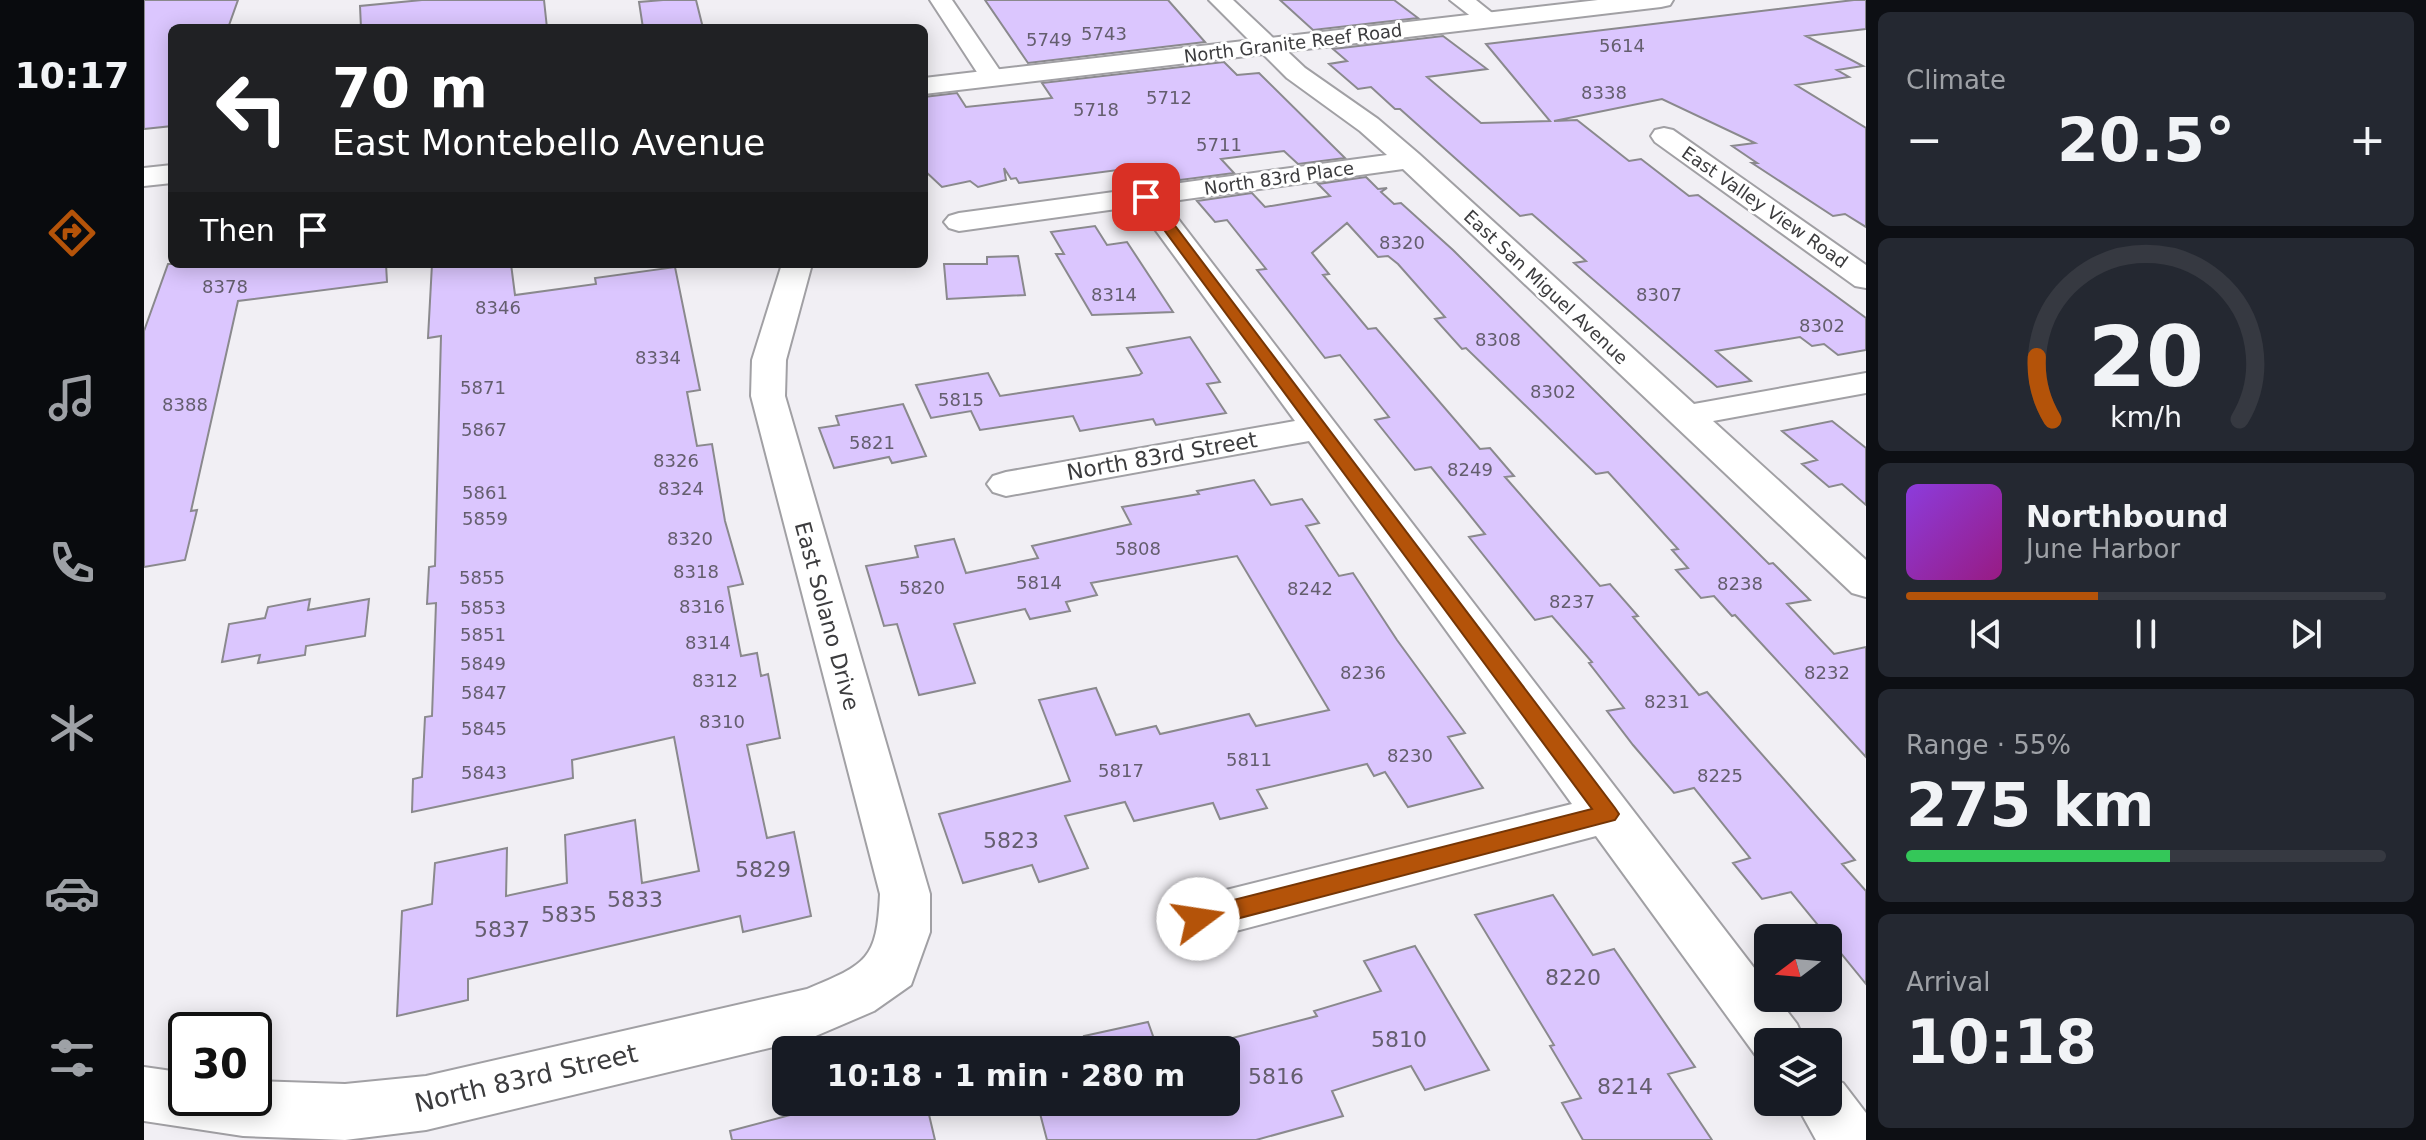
<!DOCTYPE html>
<html lang="en">
<head>
<meta charset="utf-8">
<style>
  body { margin:0; font-family:"DejaVu Sans",sans-serif; background:#242831; color:#f1f3f6; height:100vh; display:flex; flex-direction:column; font-size:30px; white-space:nowrap }
  * { box-sizing:border-box; margin:0 }
  p { font-size:26px; color:#9ea1a6 }
  .icon { flex:none; width:44px; height:44px; fill:none; stroke:currentColor; stroke-width:2; stroke-linecap:round; stroke-linejoin:round }
  .map { position:relative; flex:1; overflow:hidden }
  .details { display:flex; flex-direction:column; gap:12px; padding:12px; background:#0d0f14; width:560px }
  .details>* { flex:none }
  .banner { position:absolute; left:24px; top:24px; width:760px; height:244px; border-radius:12px; box-shadow:0 4px 20px #0003; background:#202124; color:#fff; overflow:hidden }
  .needle { width:52px; rotate:254deg }
  .controls { position:absolute; left:1610px; top:924px; display:grid; gap:16px }
  .controls a { display:grid; place-items:center; width:88px; height:88px; border-radius:12px; background:#171b24; box-shadow:0 4px 20px #0003; font-size:40px }
  .speed { position:absolute; left:24px; top:1012px; display:flex; gap:16px; font-size:40px; font-weight:700; text-align:center }
  .speed>* { display:grid; place-content:center; width:104px; height:104px; border-radius:50%; background:#171b24; box-shadow:0 4px 20px #0003; line-height:1 }
  .speed .limit { border:4px solid #111; border-radius:12px; background:#fff; color:#111 }
  .pin { position:absolute; display:grid; place-items:center; width:68px; height:68px; color:#fff; margin:-34px; border-radius:16px; box-shadow:0 4px 12px #0006 }
  .me { position:absolute; width:88px; margin:-44px; rotate:76deg; stroke-linejoin:round; filter:drop-shadow(0 0 6px #0008) }
  .turn { display:flex; align-items:center; gap:28px; height:168px; padding:0 32px; font-size:36px }
  .turn .icon { width:104px; height:104px; stroke-width:2.5 }
  .turn b { display:block; font-size:56px; line-height:68px }
  .then { display:flex; align-items:center; height:76px; padding:0 32px; background:#0003; gap:16px; font-size:30px }
  .big { font-size:60px; font-weight:600; line-height:1.1 }
  .details .card { flex:1; display:flex; flex-direction:column; justify-content:center; gap:12px; min-width:0; padding:0 28px; border-radius:12px; background:#242831 }
  .details .dial { align-items:center; gap:0 }
  .dial svg { height:208px; overflow:visible; fill:none; stroke:#363941; stroke-width:7; stroke-linecap:round; text-anchor:middle }
  .dial text { fill:#f1f3f6; stroke:none }
  .song { display:flex; align-items:center; gap:24px }
  .cover { width:96px; height:96px; border-radius:12px; background:linear-gradient(135deg,hsl(270 70% 55%),hsl(310 70% 35%)) }
  .played { height:8px; border-radius:4px; background:linear-gradient(90deg,#b45309 40%,#363941 40%) }
  .keys { display:flex; justify-content:space-around; direction:ltr }
  .heat { display:flex; justify-content:space-between; align-items:center; font-size:44px; direction:ltr }
  .charge { height:12px; border-radius:6px; background:linear-gradient(90deg,#34c759 55%,#363941 0) }
  .trip { position:absolute; left:628px; top:1036px; width:468px; height:80px; border-radius:12px; background:#171b24; box-shadow:0 4px 20px #0003; font-weight:600; line-height:80px; text-align:center }
  main { display:flex; flex:1; min-height:0 }
  .tab-bar { display:flex; flex-direction:column; width:144px; justify-content:space-around; align-items:center; background:#090b0e; color:#9ea1a6 }
  .tab-bar .icon { width:56px; height:56px }
  .tab-bar .selected { color:#b45309 }
  .tab-bar b { font-size:36px; color:#f1f3f6 }
  .map>svg:first-child { display:block }
  .building { fill:#dbc6fe; stroke:#8a898d; stroke-width:2 }
  .lines { fill:none; stroke-linecap:round; stroke-linejoin:round }
  .minor-casing { stroke:#a1a0a4; stroke-width:4 }
  .tertiary-casing { stroke:#a1a0a4; stroke-width:4 }
  .minor { fill:#fff; fill-rule:evenodd }
  .tertiary { fill:#fff; fill-rule:evenodd }
  .route { fill:#b45309; stroke:#753606; stroke-width:2 }
  .labels { text-anchor:middle; dominant-baseline:central; stroke-width:6; stroke-linejoin:round; paint-order:stroke }
  .number-label { font-size:18px; fill:#645e6e }
  .far-street-label { font-size:18px; fill:#3c3c3e; stroke:#fff }
  .street-label { font-size:22px; fill:#3c3c3e; stroke:#fff }
  .near-number-label { font-size:22px; fill:#645e6e }
  .near-street-label { font-size:26px; fill:#3c3c3e; stroke:#fff }
</style>
</head>
<body>
<main>
<nav class="tab-bar">
<b>10:17</b>
<svg class="icon selected" aria-label="directions" viewBox="0 0 24 24"><path d="M12 3l9 9-9 9-9-9zM9 14v-3h6M13 9l2 2-2 2"/></svg>
<svg class="icon" aria-label="music" viewBox="0 0 24 24"><path d="M9 18V5l10-2v13"/><circle cx="6" cy="18" r="3"/><circle cx="16" cy="16" r="3"/></svg>
<svg class="icon" aria-label="phone" viewBox="0 0 24 24"><path d="M5 4h4l2 5-3 2q2 4 5 5l2-3 5 2v4C11 20 4 13 5 4z"/></svg>
<svg class="icon" aria-label="climate" viewBox="0 0 24 24"><path d="M12 3v18M4 7l16 10M4 17L20 7"/></svg>
<svg class="icon" aria-label="car" viewBox="0 0 24 24"><path d="M5 17H2v-5l4-1 3-4h7l3 4 3 1v5h-3M9 17h6M6 11h13"/><circle cx="7" cy="17" r="2"/><circle cx="17" cy="17" r="2"/></svg>
<svg class="icon" aria-label="filters" viewBox="0 0 24 24"><path d="M4 7h16M4 17h16"/><circle cx="9" cy="7" r="2"/><circle cx="15" cy="17" r="2"/></svg>
</nav>
<div class="map">
<svg width="1722" height="1140" viewBox="0 0 1722 1140">
  <rect width="100%" height="100%" fill="#f1eff4"/>
  <path class="building" d="M0,0H94L84,28H28V126L0,129Z
    M278,0H400L403,28H217L216,6Z
    M519,0H552L559,28H499L495,2Z
    M841,0H1024L1061,42L884,63Z
    M1136,0H1250L1274,18L1169,30Z
    M1710,0H1722V29L1662,36L1719,66L1693,70L1705,77L1652,85L1722,128V227L1701,214L1689,216L1608,163H1613L1588,146L1611,143L1518,99L1410,121L1433,120L1485,161L1497,159L1545,196L1554,195L1722,318V350L1694,355L1680,344L1668,346L1656,337L1572,351L1607,381L1573,387L1430,263L1442,261L1388,214L1376,216L1256,109H1251L1227,87L1214,89L1185,64L1203,61L1189,49L1299,36L1343,69L1283,77L1337,123L1406,121L1342,44Z
    M1080,62L1093,75L1115,73L1201,158L1154,164L1140,151L1077,159L1090,173L1036,180L1027,169L1008,171L1004,166L875,183L872,178L867,179L860,168L862,180L834,187L826,181L798,187L780,170V97L813,93L822,107L908,98L898,83Z
    M1222,177L1234,189L1243,188L1237,192L1250,204L1257,203L1309,250L1625,564L1629,563L1666,600L1643,604L1690,654L1722,647V757L1591,615L1588,616L1570,596L1557,598L1532,570L1544,568L1528,550L1534,549L1464,472L1452,474L1322,348L1318,349L1291,319L1301,317L1254,264L1244,256L1234,257L1203,223L1168,253L1185,274L1179,275L1224,329L1232,328L1336,449L1346,448L1370,476L1361,477L1456,586L1466,584L1494,616L1489,617L1555,695L1563,692L1711,860L1698,864L1722,891V984L1647,892L1618,899L1589,863L1606,858L1550,788L1530,793L1489,745L1463,711L1480,708L1445,663L1448,662L1408,616L1391,620L1325,537L1341,534L1287,467L1271,470L1231,420L1245,417L1196,355L1181,358L1113,270L1122,269L1083,220L1071,222L1053,201L1108,193L1121,207L1186,196L1174,184Z
    M951,226L963,245L983,242L1029,312L948,315L912,254H920L907,232Z
    M874,256L881,295L803,299L800,264H843V257Z
    M24,264H242L243,282L94,301L47,511L53,510L41,560L0,567V331Z
    M288,264H367L371,295L452,284L451,278L531,267L556,390L543,392L553,446L568,444L581,521L599,584L584,587L597,656L613,653L617,676L624,674L636,738L603,745L623,838L650,832L667,916L599,932L596,916L324,979V1000L253,1016L258,911L288,904L291,863L363,848L362,896L423,883L421,835L491,820L498,883L555,871L530,737L428,760L429,778L268,812L269,779L278,777L281,717L288,716L292,603L283,604L285,567L291,566L297,336L284,338Z
    M1046,337L1076,382L1063,384L1082,413L1012,425L1009,419L936,431L929,416L836,430L827,411L787,418L772,385L844,373L856,396L995,375L998,373L983,348Z
    M759,404L782,456L748,463L745,457L690,468L675,428L695,425L692,416Z
    M1688,421L1722,448V505L1698,484L1685,487L1658,464L1673,460L1638,431Z
    M1110,480L1127,505L1158,499L1175,523L1162,526L1195,576L1209,573L1253,640L1321,733L1304,737L1339,788L1264,807L1241,772L1230,776L1223,764L1113,790L1123,808L1076,819L1069,803L990,821L981,802L921,816L944,868L895,882L888,865L819,883L795,814L926,781L895,700L952,688L972,735L1012,726L1016,734L1105,714L1112,726L1185,710L1093,556L947,583L953,595L922,602L926,611L886,619L881,609L810,624L831,683L775,695L753,624L740,626L722,566L774,557L771,546L810,539L822,573L894,558L888,546L987,524L978,507L1055,494L1053,491Z
    M166,599L164,610L225,599L221,636L162,646L161,655L114,663L116,655L78,662L85,624L121,618L124,607Z
    M1409,895L1449,955L1470,949L1551,1067L1524,1074L1568,1140H1439L1418,1103L1437,1098L1406,1046L1410,1045L1331,915Z
    M1271,946L1345,1070L1281,1090L1267,1066L1188,1091L1199,1116L1112,1140H903L893,1102H1082V1050H1042L1173,1016L1170,1011L1237,991L1220,961Z
    M1004,1022L1014,1050H944L940,1036Z
    M695,1102H782L791,1140H588L586,1131Z"/>
  <g class="lines">
    <g class="minor-casing">
      <path id="minor" d="M786,0H808L861,78L858,83H840Z
        M1065,0H1089L1161,68L1234,119L1275,154L1550,404L1722,373V393L1569,421L1722,560V597L1708,593L1259,169L1021,202L1624,986V998H1633L1653,1024L1661,1042H1624V1064L1615,1060L1452,836L1054,941L1036,935L1029,919L1036,903L1054,897L1428,804L1165,441L862,496L849,492L843,484L849,476L862,472L1151,421L994,206L815,231L805,228L800,222L805,216L815,213L1243,155L1216,131L1143,78Z
        M1306,0H1332L1357,20L1354,25H1338Z
        M1520,128L1529,130L1722,265V288L1711,286L1511,142L1507,136L1511,130Z
        M638,264H668L642,360L641,396L786,894V932L767,985L730,1011L667,1038L282,1130L201,1140L99,1136L0,1121V1067L42,1073V1098H110V1081L201,1084L282,1076L663,989C723,964 733,960 736,894L607,396L608,360Z
        M1684,1077L1699,1083L1722,1113V1140H1672L1651,1102H1684Z"/>
    </g>
    <g class="tertiary-casing">
      <path id="tertiary" d="M1454,0H1529L1526,5L1517,7L780,94V78Z
        M28,165V183L0,186V168Z"/>
    </g>
    <use href="#minor" class="minor"/>
    <use href="#tertiary" class="tertiary"/>
  </g>
  <path class="route" d="M998,194H1007L1471,808L1475,814L1471,820L1054,929L1046,926L1043,919L1046,912L1054,909L1448,809L998,200Z"/>
  <g class="labels">
    <g class="number-label">
      <text x="960" y="33">5743</text>
      <text x="905" y="39">5749</text>
      <text x="1478" y="45">5614</text>
      <text x="1460" y="92">8338</text>
      <text x="1025" y="97">5712</text>
      <text x="952" y="109">5718</text>
      <text x="1075" y="144">5711</text>
      <text x="1258" y="242">8320</text>
      <text x="81" y="286">8378</text>
      <text x="970" y="294">8314</text>
      <text x="1515" y="294">8307</text>
      <text x="354" y="307">8346</text>
      <text x="1678" y="325">8302</text>
      <text x="1354" y="339">8308</text>
      <text x="514" y="357">8334</text>
      <text x="339" y="387">5871</text>
      <text x="1409" y="391">8302</text>
      <text x="817" y="399">5815</text>
      <text x="41" y="404">8388</text>
      <text x="340" y="429">5867</text>
      <text x="728" y="442">5821</text>
      <text x="532" y="460">8326</text>
      <text x="1326" y="469">8249</text>
      <text x="537" y="488">8324</text>
      <text x="341" y="492">5861</text>
      <text x="341" y="518">5859</text>
      <text x="546" y="538">8320</text>
      <text x="994" y="548">5808</text>
      <text x="552" y="571">8318</text>
      <text x="338" y="577">5855</text>
      <text x="895" y="582">5814</text>
      <text x="1596" y="583">8238</text>
      <text x="778" y="587">5820</text>
      <text x="1166" y="588">8242</text>
      <text x="1428" y="601">8237</text>
      <text x="558" y="606">8316</text>
      <text x="339" y="607">5853</text>
      <text x="339" y="634">5851</text>
      <text x="564" y="642">8314</text>
      <text x="339" y="663">5849</text>
      <text x="1219" y="672">8236</text>
      <text x="1683" y="672">8232</text>
      <text x="571" y="680">8312</text>
      <text x="340" y="692">5847</text>
      <text x="1523" y="701">8231</text>
      <text x="578" y="721">8310</text>
      <text x="340" y="728">5845</text>
      <text x="1266" y="755">8230</text>
      <text x="1105" y="759">5811</text>
      <text x="977" y="770">5817</text>
      <text x="340" y="772">5843</text>
      <text x="1576" y="775">8225</text>
    </g>
    <g class="far-street-label">
      <text transform="translate(1149 43) rotate(-7)">North Granite Reef Road</text>
      <text transform="translate(1135 178) rotate(-8)">North 83rd Place</text>
      <text transform="translate(1621 207) rotate(35)">East Valley View Road</text>
      <text transform="translate(1402 287) rotate(43)">East San Miguel Avenue</text>
    </g>
    <g class="street-label">
      <text transform="translate(1018 456) rotate(-10)">North 83rd Street</text>
      <text transform="translate(683 616) rotate(75)">East Solano Drive</text>
    </g>
    <g class="near-number-label">
      <text x="867" y="840">5823</text>
      <text x="619" y="869">5829</text>
      <text x="491" y="899">5833</text>
      <text x="425" y="914">5835</text>
      <text x="358" y="929">5837</text>
      <text x="1429" y="977">8220</text>
      <text x="1255" y="1039">5810</text>
      <text x="1132" y="1076">5816</text>
      <text x="1481" y="1086">8214</text>
    </g>
    <g class="near-street-label">
      <text transform="translate(382 1078) rotate(-13)">North 83rd Street</text>
    </g>
  </g>
</svg>
<div class="controls">
<a><svg class="needle" viewBox="-14 -14 28 28"><path d="M0-13l5 13h-10z" fill="#e53935"/><path d="M0 13l5-13h-10z" fill="#9ea1a6"/></svg></a>
<a><svg class="icon" aria-label="layers" viewBox="0 0 24 24"><path d="M12 4l9 5-9 5-9-5zM3 14l9 5 9-5"/></svg></a>
</div>
<div class="speed"><div class="limit">30</div></div>
<div class="pin" style="left:1002px;top:197px;background:#d93025"><svg class="icon" aria-label="arrive" viewBox="0 0 24 24"><path d="M6 21V4h12l-3 4 3 4H6"/></svg></div>
<svg class="me" style="left:1054px;top:919px" viewBox="-20 -20 40 40"><circle r="19" fill="#fff"/><path d="M0-13L10 11 0 6-10 11z" fill="#b45309"/></svg>
<div class="trip">10:18 · 1 min · 280 m</div>
<div class="banner">
<div class="turn"><svg class="icon" aria-label="left" viewBox="0 0 24 24"><path d="M17 20v-9H6M10 6l-5 5 5 5"/></svg><div><b>70 m</b>East Montebello Avenue</div></div>
<div class="then">Then<svg class="icon" aria-label="arrive" viewBox="0 0 24 24"><path d="M6 21V4h12l-3 4 3 4H6"/></svg></div>
</div>
</div>
<section class="details">
<div class="card"><p>Climate</p>
<div class="heat"><a>−</a><b class="big">20.5°</b><a>+</a></div>
</div>
<div class="card dial"><svg viewBox="0 0 100 80">
<path d="M14 69A42 42 0 1 1 86 69"/>
<path d="M14 69A42 42 0 0 1 8 45" stroke="#b45309"/>
<text x="50" y="56" font-size="32" font-weight="700">20</text>
<text x="50" y="72" font-size="11">km/h</text>
</svg></div>
<div class="card">
<div class="song"><i class="cover"></i><div><b>Northbound</b><p>June Harbor</p></div></div>
<div class="played"></div>
<div class="keys"><svg class="icon" aria-label="previous" viewBox="0 0 24 24"><path d="M18 5L8 12l10 7zM5 5v14"/></svg><svg class="icon" aria-label="pause" viewBox="0 0 24 24"><path d="M8 5v14M16 5v14"/></svg><svg class="icon" aria-label="next" viewBox="0 0 24 24"><path d="M6 5l10 7-10 7zM19 5v14"/></svg></div>
</div>
<div class="card"><p>Range · 55%</p><b class="big">275 km</b><div class="charge"></div></div>
<div class="card"><p>Arrival</p><b class="big">10:18</b></div>
</section>
</main>
</body>
</html>
